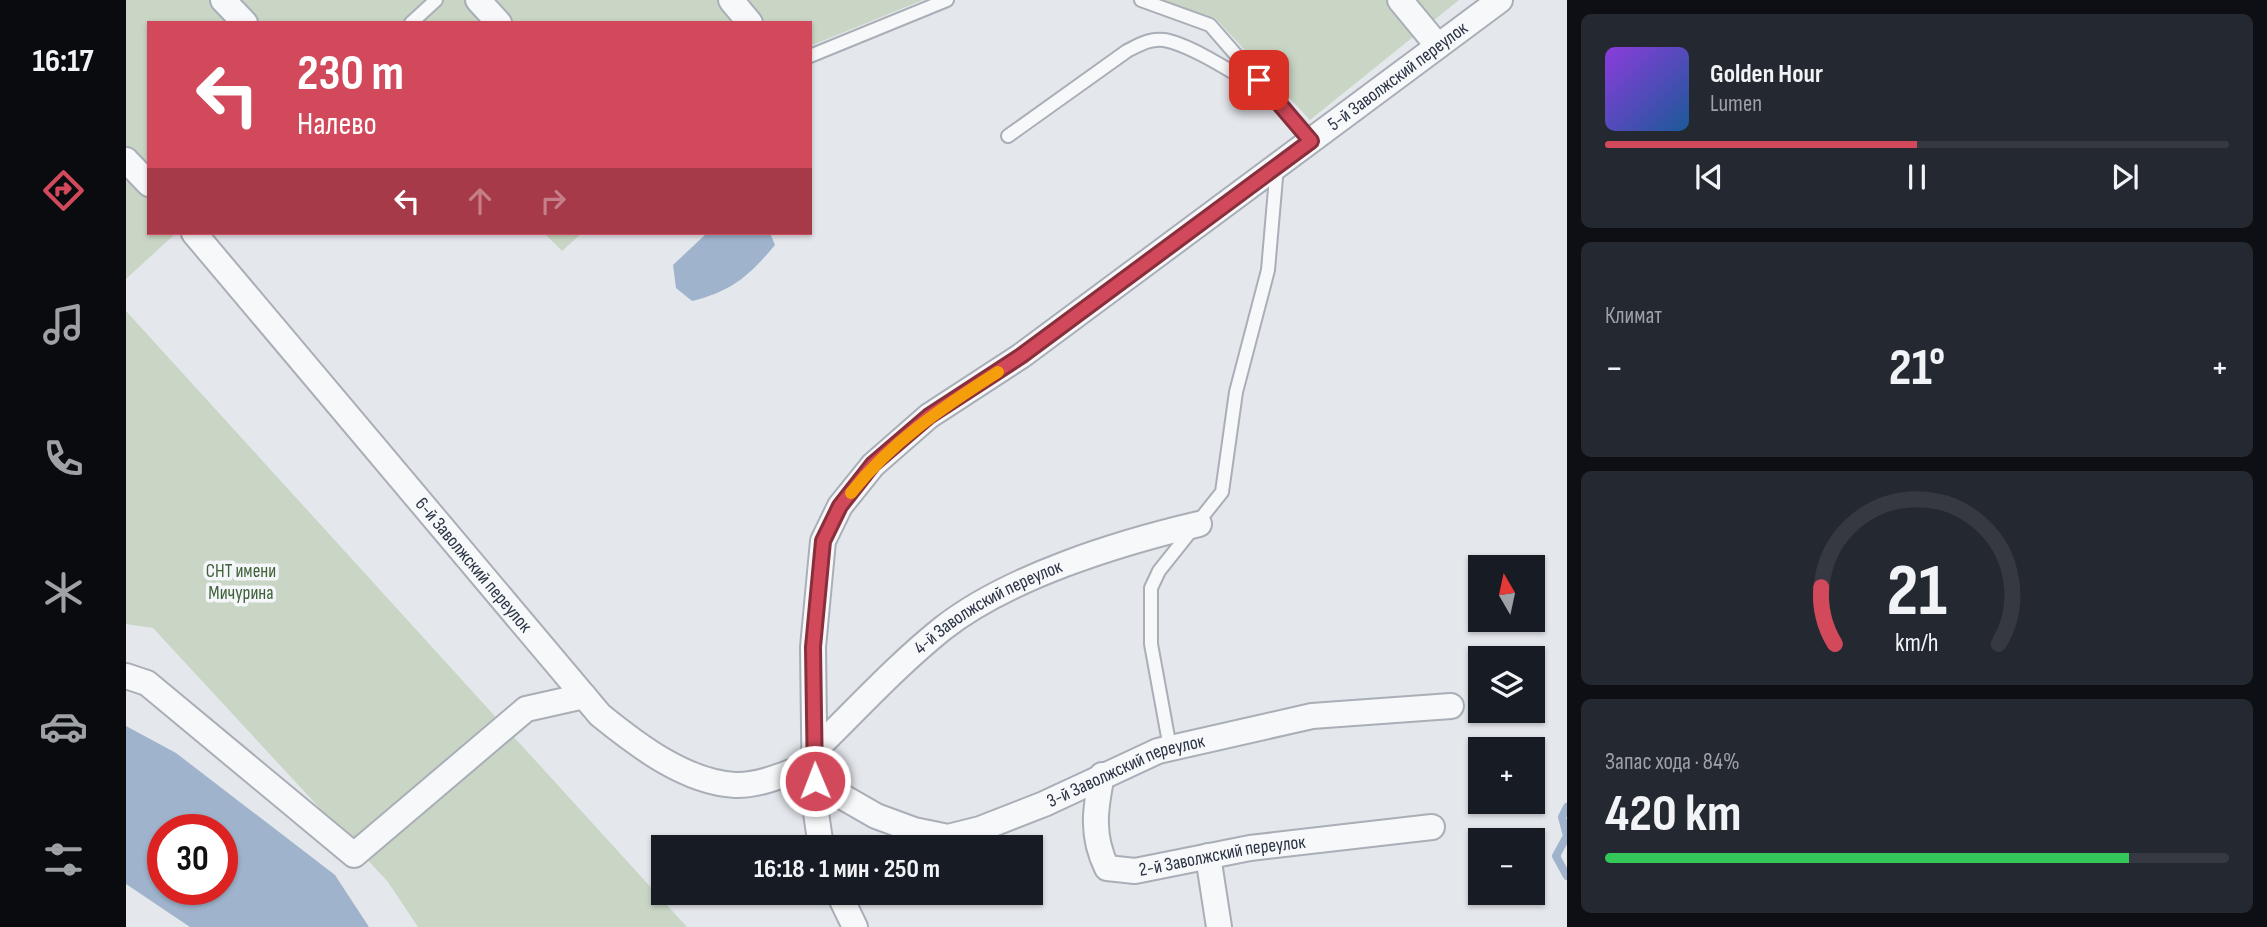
<!DOCTYPE html>
<html lang="ru">
<head>
<meta charset="utf-8">
<style>
  body { margin:0; font-family:"Sofia Sans Condensed",sans-serif; background:#242831; color:#f1f3f6; height:100vh; display:flex; flex-direction:column; font-size:26px; white-space:nowrap }
  * { box-sizing:border-box; margin:0 }
  p { font-size:23px; color:#9ea1a6 }
  .icon { flex:none; width:38px; height:38px; fill:none; stroke:currentColor; stroke-width:2; stroke-linecap:round; stroke-linejoin:round }
  .map { position:relative; flex:1; overflow:hidden }
  .drawer { display:flex; flex-direction:column; gap:14px; padding:14px; background:#0d0f14; width:700px }
  .drawer>* { flex:none }
  .banner { position:absolute; left:21px; top:21px; width:665px; height:214px; border-radius:0px; box-shadow:0 2px 5px #0004; background:#d1495b; color:#fff; overflow:hidden }
  .needle { width:46px; rotate:351deg }
  .fabs { position:absolute; left:1342px; top:555px; display:grid; gap:14px }
  .fabs a { display:grid; place-items:center; width:77px; height:77px; border-radius:0px; background:#171b24; box-shadow:0 2px 5px #0004; font-size:35px }
  .speed { position:absolute; left:21px; top:814px; display:flex; gap:14px; font-size:35px; font-weight:700; text-align:center }
  .speed>* { display:grid; place-content:center; width:91px; height:91px; border-radius:50%; background:#171b24; box-shadow:0 2px 5px #0004; line-height:1 }
  .speed .limit { border:10px solid #d22; background:#fff; color:#111 }
  .pin { position:absolute; display:grid; place-items:center; width:60px; height:60px; color:#fff; margin:-30px; border-radius:14px; box-shadow:0 4px 10px #0006 }
  .me { position:absolute; width:77px; margin:-38px; rotate:359deg; stroke-linejoin:round; filter:drop-shadow(0 0 5px #0008) }
  .turn { display:flex; align-items:center; gap:24px; height:147px; padding:0 35px; font-size:32px }
  .turn .icon { width:91px; height:91px; stroke-width:2.5 }
  .turn b { display:block; font-size:49px; line-height:60px }
  .lanes { display:flex; align-items:center; height:66px; padding:0 35px; background:#0003; justify-content:center; gap:35px; direction:ltr }
  .lanes .off { opacity:.35 }
  .big { font-size:52px; font-weight:700; line-height:1.1 }
  .drawer .tile { flex:1; display:flex; flex-direction:column; justify-content:center; gap:10px; min-width:0; padding:0 24px; border-radius:10px; background:#242831 }
  .drawer .dial { align-items:center; gap:0 }
  .dial svg { height:182px; overflow:visible; fill:none; stroke:#363941; stroke-width:7; stroke-linecap:round; text-anchor:middle }
  .dial text { fill:#f1f3f6; stroke:none }
  .song { display:flex; align-items:center; gap:21px }
  .cover { width:84px; height:84px; border-radius:10px; background:linear-gradient(135deg,hsl(270 70% 55%),hsl(210 70% 35%)) }
  .played { height:7px; border-radius:4px; background:linear-gradient(90deg,#d1495b 50%,#363941 50%) }
  .keys { display:flex; justify-content:space-around; direction:ltr }
  .heat { display:flex; justify-content:space-between; align-items:center; font-size:38px; direction:ltr }
  .charge { height:10px; border-radius:5px; background:linear-gradient(90deg,#34c759 84%,#363941 0) }
  .trip { position:absolute; left:525px; top:835px; width:392px; height:70px; border-radius:0px; background:#171b24; box-shadow:0 2px 5px #0004; font-weight:700; line-height:70px; text-align:center }
  main { display:flex; flex:1; min-height:0 }
  .tab-bar { display:flex; flex-direction:column; width:126px; justify-content:space-around; align-items:center; background:#090b0e; color:#9ea1a6 }
  .tab-bar .icon { width:49px; height:49px }
  .tab-bar .selected { color:#d1495b }
  .tab-bar b { font-size:32px; color:#f1f3f6 }
  .map>svg:first-child { display:block }
  .green { fill:#c9d6c5 }
  .water { fill:#9fb4cc; fill-rule:evenodd }
  .lines { fill:none; stroke-linecap:round; stroke-linejoin:round }
  .stream { stroke:#9fb4cc; stroke-width:8 }
  .service-casing { stroke:#a9aeb7; stroke-width:16 }
  .minor-casing { stroke:#a9aeb7; stroke-width:28 }
  .service { stroke:#f7f8fa; stroke-width:12 }
  .minor { stroke:#f7f8fa; stroke-width:24 }
  .route-casing { stroke:#882f3b; stroke-width:18 }
  .route { stroke:#d1495b; stroke-width:12 }
  .slow { stroke:#f59e0b; stroke-width:12 }
  .labels { text-anchor:middle; dominant-baseline:central; stroke-width:7; stroke-linejoin:round; paint-order:stroke }
  .street-label { font-size:19px; fill:#2b3445; stroke:#f4f6f9 }
  .park-label { font-size:19px; fill:#3f6138; stroke:#f4f6f9 }
</style>
</head>
<body>
<main>
<nav class="tab-bar">
<b>16:17</b>
<svg class="icon selected" aria-label="directions" viewBox="0 0 24 24"><path d="M12 3l9 9-9 9-9-9zM9 14v-3h6M13 9l2 2-2 2"/></svg>
<svg class="icon" aria-label="music" viewBox="0 0 24 24"><path d="M9 18V5l10-2v13"/><circle cx="6" cy="18" r="3"/><circle cx="16" cy="16" r="3"/></svg>
<svg class="icon" aria-label="phone" viewBox="0 0 24 24"><path d="M5 4h4l2 5-3 2q2 4 5 5l2-3 5 2v4C11 20 4 13 5 4z"/></svg>
<svg class="icon" aria-label="climate" viewBox="0 0 24 24"><path d="M12 3v18M4 7l16 10M4 17L20 7"/></svg>
<svg class="icon" aria-label="car" viewBox="0 0 24 24"><path d="M5 17H2v-5l4-1 3-4h7l3 4 3 1v5h-3M9 17h6M6 11h13"/><circle cx="7" cy="17" r="2"/><circle cx="17" cy="17" r="2"/></svg>
<svg class="icon" aria-label="filters" viewBox="0 0 24 24"><path d="M4 7h16M4 17h16"/><circle cx="9" cy="7" r="2"/><circle cx="15" cy="17" r="2"/></svg>
</nav>
<div class="map">
<svg width="1441" height="927" viewBox="0 0 1441 927">
  <rect width="100%" height="100%" fill="#e4e7ec"/>
  <path class="green" d="M0,0H797L684,46V23H23V233H50L0,279Z
    M1034,0H1333L1184,120L1090,19Z
    M418,233H456L436,251Z
    M0,311L561,927H292L262,882L27,628L0,624Z"/>
  <path class="water" d="M581,233H644L649,245C623,276 606,291 566,301L550,288L547,265Z
    M0,726L50,753L209,875L243,927H64L0,884ZM37,830H96V889H37Z"/>
  <g class="lines">
    <path class="stream" d="M1441,807L1436,817L1441,836L1430,856L1441,876"/>
    <g class="service-casing">
      <path id="service" d="M1015,0L1084,25L1185,141
        M285,23L310,0
        M684,56L821,0
        M882,136L1001,51C1013,45 1024,38 1038,40C1068,45 1121,82 1150,98
        M1044,748L1025,644V588L1033,571L1096,492L1110,392L1142,270L1151,166"/>
    </g>
    <g class="minor-casing">
      <g id="minor">
        <path d="M97,0L119,23"/>
        <path d="M352,0L373,23"/>
        <path d="M605,0L624,23"/>
        <path d="M1274,0L1312,46"/>
        <path d="M0,160L23,184"/>
        <path id="s1" d="M68,233L474,715C511,745 559,782 609,785C635,786 664,772 688,763"/>
        <path d="M0,676L21,683L228,855L400,709L458,696"/>
        <path id="s2" d="M688,751C730,710 770,666 816,629C882,577 992,543 1073,524"/>
        <path id="s3" d="M976,775C969,809 965,836 981,868L1009,871L1124,848L1306,827"/>
        <path id="s4" d="M689,781L750,816L788,830L822,837L854,829L918,804L1032,751L1186,716L1325,706"/>
        <path id="s5" d="M695,847L689,806L687,647L697,541L714,506L747,465L803,416L895,356L1374,0"/>
        <path d="M1082,856L1093,927"/>
        <path d="M712,892L729,927"/>
      </g>
    </g>
    <use href="#service" class="service"/>
    <use href="#minor" class="minor"/>
  </g>
  <g class="lines">
    <g class="route-casing">
      <path id="route" d="M689,781L687,647L697,541L714,506L747,464L803,416L895,356L1185,141L1133,80"/>
    </g>
    <use href="#route" class="route"/>
    <path class="slow" d="M725,493C765,442 817,407 872,372"/>
  </g>
  <g class="labels">
    <g class="street-label">
      <text stroke="none"><textPath href="#s5" startOffset="1052">5-й Заволжский переулок</textPath></text>
      <text stroke="none"><textPath href="#s1" startOffset="434">6-й Заволжский переулок</textPath></text>
      <text stroke="none"><textPath href="#s2" startOffset="228">4-й Заволжский переулок</textPath></text>
      <text stroke="none"><textPath href="#s4" startOffset="336">3-й Заволжский переулок</textPath></text>
      <text stroke="none"><textPath href="#s3" startOffset="212">2-й Заволжский переулок</textPath></text>
    </g>
    <g class="park-label">
      <text x="115" y="571">СНТ имени<tspan x="115" dy="22">Мичурина</tspan></text>
    </g>
  </g>
</svg>
<div class="fabs">
<a><svg class="needle" viewBox="-14 -14 28 28"><path d="M0-13l5 13h-10z" fill="#e53935"/><path d="M0 13l5-13h-10z" fill="#9ea1a6"/></svg></a>
<a><svg class="icon" aria-label="layers" viewBox="0 0 24 24"><path d="M12 4l9 5-9 5-9-5zM3 14l9 5 9-5"/></svg></a>
<a>+</a>
<a>−</a>
</div>
<div class="speed"><div class="limit">30</div></div>
<div class="pin" style="left:1133px;top:80px;background:#d93025"><svg class="icon" aria-label="arrive" viewBox="0 0 24 24"><path d="M6 21V4h12l-3 4 3 4H6"/></svg></div>
<svg class="me" style="left:689px;top:781px" viewBox="-20 -20 40 40"><circle r="17" fill="#d1495b" stroke="#fff" stroke-width="3"/><path d="M0-11L8 9 0 5-8 9z" fill="#fff"/></svg>
<div class="trip">16:18 · 1 мин · 250 m</div>
<div class="banner">
<div class="turn"><svg class="icon" aria-label="left" viewBox="0 0 24 24"><path d="M17 20v-9H6M10 6l-5 5 5 5"/></svg><div><b>230 m</b>Налево</div></div>
<div class="lanes"><svg class="icon" aria-label="left" viewBox="0 0 24 24"><path d="M17 20v-9H6M10 6l-5 5 5 5"/></svg><svg class="icon off" aria-label="ahead" viewBox="0 0 24 24"><path d="M12 20V5M6 11l6-6 6 6"/></svg><svg class="icon off" aria-label="right" viewBox="0 0 24 24"><path d="M7 20v-9h11M14 6l5 5-5 5"/></svg></div>
</div>
</div>
<section class="drawer">
<div class="tile">
<div class="song"><i class="cover"></i><div><b>Golden Hour</b><p>Lumen</p></div></div>
<div class="played"></div>
<div class="keys"><svg class="icon" aria-label="previous" viewBox="0 0 24 24"><path d="M18 5L8 12l10 7zM5 5v14"/></svg><svg class="icon" aria-label="pause" viewBox="0 0 24 24"><path d="M8 5v14M16 5v14"/></svg><svg class="icon" aria-label="next" viewBox="0 0 24 24"><path d="M6 5l10 7-10 7zM19 5v14"/></svg></div>
</div>
<div class="tile"><p>Климат</p>
<div class="heat"><a>−</a><b class="big">21°</b><a>+</a></div>
</div>
<div class="tile dial"><svg viewBox="0 0 100 80">
<path d="M14 69A42 42 0 1 1 86 69"/>
<path d="M14 69A42 42 0 0 1 8 44" stroke="#d1495b"/>
<text x="50" y="56" font-size="32" font-weight="700">21</text>
<text x="50" y="72" font-size="11">km/h</text>
</svg></div>
<div class="tile"><p>Запас хода · 84%</p><b class="big">420 km</b><div class="charge"></div></div>
</section>
</main>
</body>
</html>
